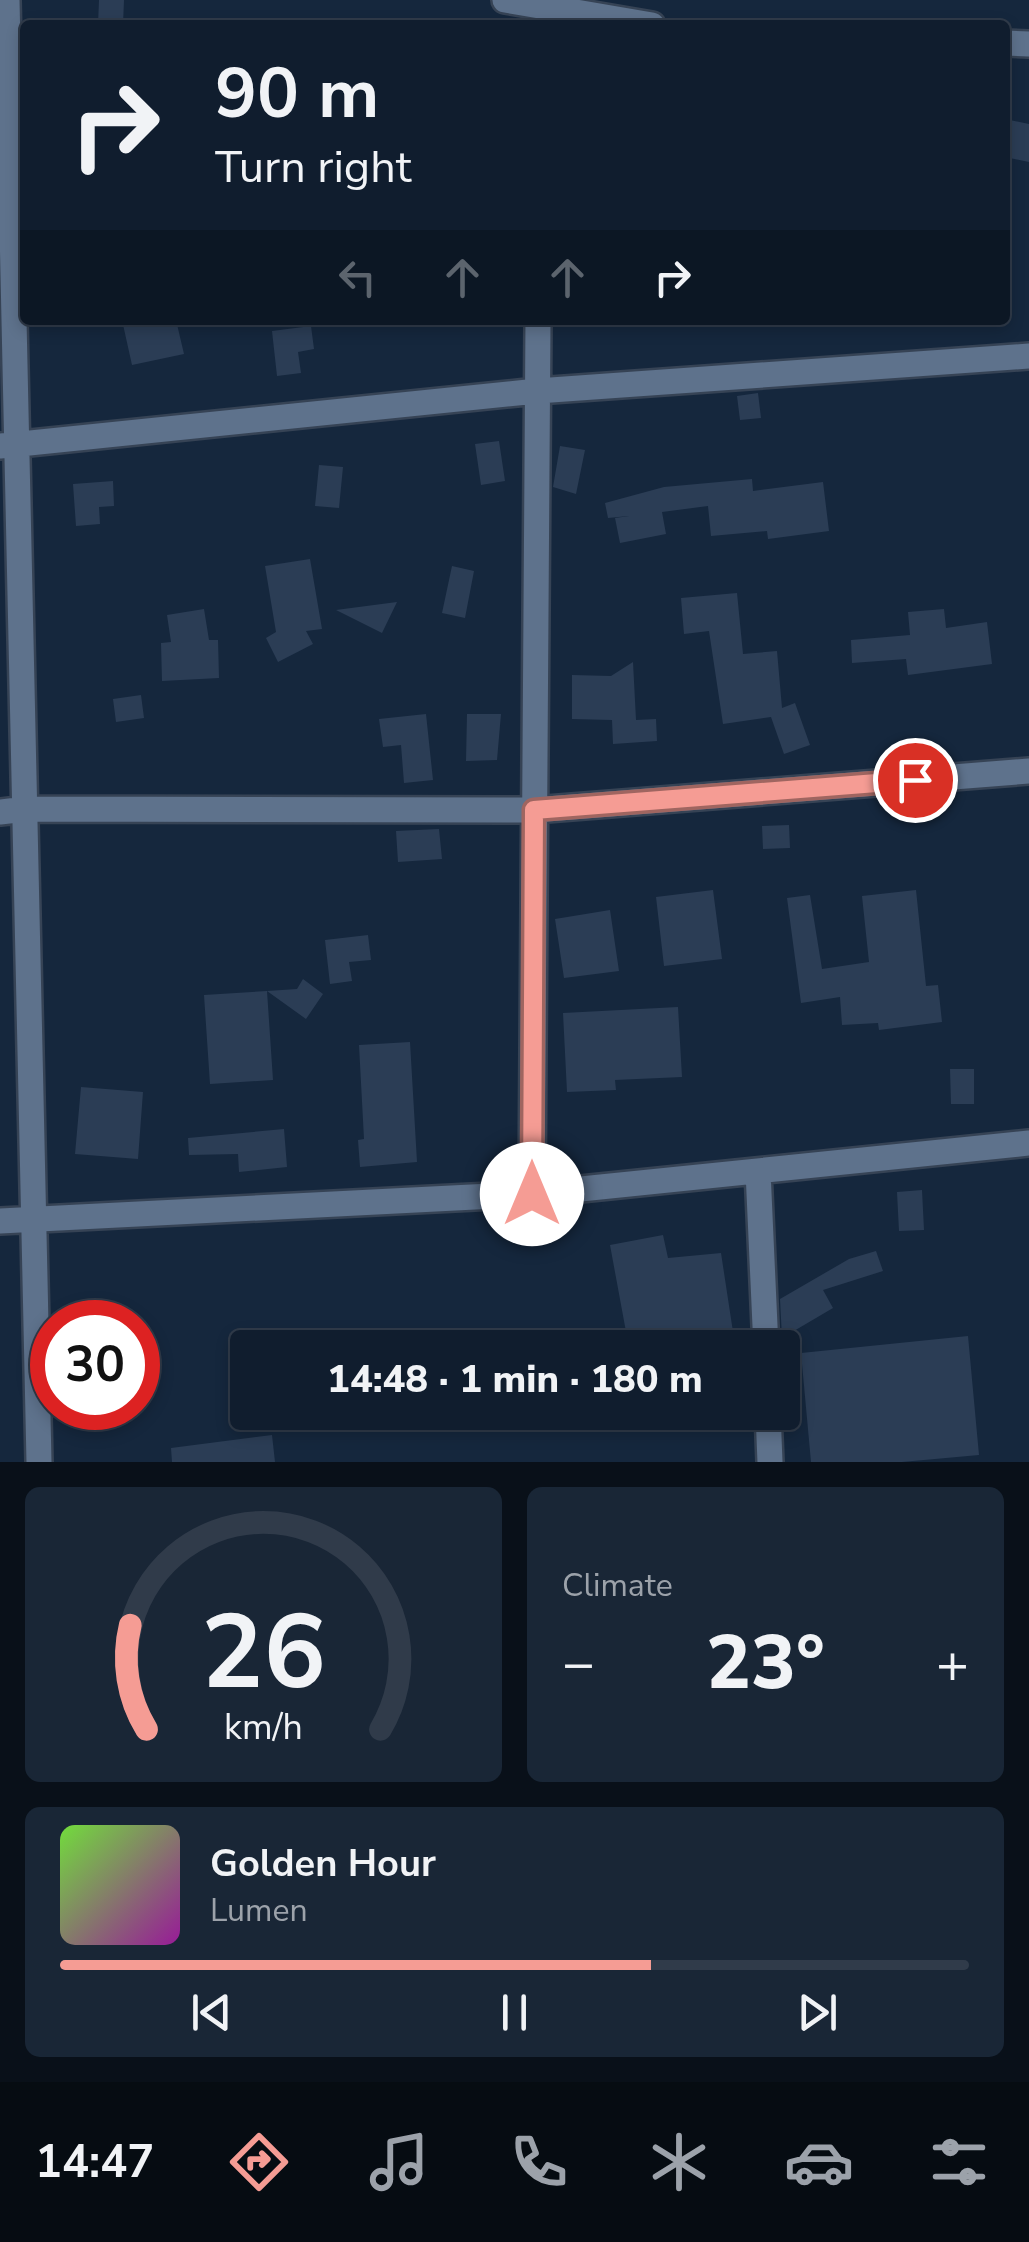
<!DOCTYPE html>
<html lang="en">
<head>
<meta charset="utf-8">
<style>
  body { margin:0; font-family:"Nunito Sans",sans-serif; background:#192636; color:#f1f3f6; height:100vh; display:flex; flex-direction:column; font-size:38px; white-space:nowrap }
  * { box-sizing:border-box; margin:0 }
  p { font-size:32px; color:#9ca2aa }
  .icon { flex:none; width:55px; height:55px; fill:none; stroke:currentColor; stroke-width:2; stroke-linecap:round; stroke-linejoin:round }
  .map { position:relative; height:1462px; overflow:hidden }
  .details { display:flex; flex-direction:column; gap:25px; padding:25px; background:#091019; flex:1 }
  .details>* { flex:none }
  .top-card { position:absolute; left:20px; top:20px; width:990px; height:305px; border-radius:10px; box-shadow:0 5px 15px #0003,0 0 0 2px #303b4a; background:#101d2e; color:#f1f3f6; overflow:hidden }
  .speed { position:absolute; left:30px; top:1300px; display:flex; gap:20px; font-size:50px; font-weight:700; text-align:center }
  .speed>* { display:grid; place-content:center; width:130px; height:130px; border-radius:50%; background:#101d2e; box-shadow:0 5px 15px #0003,0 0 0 2px #303b4a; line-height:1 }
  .speed .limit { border:15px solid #d22; background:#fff; color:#111 }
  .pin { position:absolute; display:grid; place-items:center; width:85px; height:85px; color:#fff; margin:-42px; border:5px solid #fff; border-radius:50%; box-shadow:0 2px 10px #0007 }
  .me { position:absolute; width:110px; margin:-55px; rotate:0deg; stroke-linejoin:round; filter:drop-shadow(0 0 8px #0008) }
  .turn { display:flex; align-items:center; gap:35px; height:210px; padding:0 30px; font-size:45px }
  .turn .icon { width:130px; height:130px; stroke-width:2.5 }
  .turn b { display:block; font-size:70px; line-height:85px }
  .lanes { display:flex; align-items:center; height:95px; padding:0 30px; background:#0003; justify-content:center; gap:50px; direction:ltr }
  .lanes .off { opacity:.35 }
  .big { font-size:75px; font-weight:800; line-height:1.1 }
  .details .card { flex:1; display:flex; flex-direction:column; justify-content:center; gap:15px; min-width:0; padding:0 35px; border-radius:15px; background:#192636 }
  .details .dial { align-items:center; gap:0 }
  .dial svg { height:260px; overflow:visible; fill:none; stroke:#303b4a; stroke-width:7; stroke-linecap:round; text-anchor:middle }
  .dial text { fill:#f1f3f6; stroke:none }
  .song { display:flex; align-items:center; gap:30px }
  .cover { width:120px; height:120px; border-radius:15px; background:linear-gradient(135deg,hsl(100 70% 55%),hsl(300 70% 35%)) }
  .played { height:10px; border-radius:5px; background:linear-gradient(90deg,#f59c94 65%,#303b4a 65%) }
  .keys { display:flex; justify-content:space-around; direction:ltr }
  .heat { display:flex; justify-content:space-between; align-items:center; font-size:55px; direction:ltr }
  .details .tiles { flex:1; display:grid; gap:25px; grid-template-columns:1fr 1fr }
  .card:last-child { grid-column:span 2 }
  .trip { position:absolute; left:230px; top:1330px; width:570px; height:100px; border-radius:10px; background:#101d2e; box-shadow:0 5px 15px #0003,0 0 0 2px #303b4a; font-weight:800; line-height:100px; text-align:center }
  .tab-bar { display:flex; height:160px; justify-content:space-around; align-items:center; background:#060c12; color:#9ca2aa }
  .tab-bar .icon { width:70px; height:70px }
  .tab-bar .on { color:#f59c94 }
  .tab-bar b { font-size:45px; color:#f1f3f6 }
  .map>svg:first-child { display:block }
  .building { fill:#2b3d55 }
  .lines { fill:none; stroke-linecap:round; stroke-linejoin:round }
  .minor-casing { stroke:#364355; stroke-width:30 }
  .minor { stroke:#5e728c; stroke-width:25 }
  .route-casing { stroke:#9f6560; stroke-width:25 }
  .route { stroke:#f59c94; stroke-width:18 }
</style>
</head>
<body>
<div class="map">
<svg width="1029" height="1462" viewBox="0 0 1029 1462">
  <rect width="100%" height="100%" fill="#15273d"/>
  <path class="building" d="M99,0H124L123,25H98Z
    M1005,119L1029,124V162L1005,157Z
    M122,320H176L184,354L132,365Z
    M311,326L314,349L298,352L301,373L277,376L272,331Z
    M758,393L761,418L740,420L737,396Z
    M499,441L505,481L481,485L475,444Z
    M560,446L585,450L576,494L553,487Z
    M319,465L343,467L339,508L315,506Z
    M752,479L753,491L823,482L829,531L768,539L767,531L711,536L708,506L662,512L666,534L620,543L615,518L629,516L608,518L605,503L664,487Z
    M113,481L114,506L99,507L100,524L76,526L73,484Z
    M310,559L322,629L306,631L313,644L278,662L266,638L276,632L265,566Z
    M452,566L474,571L465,618L442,613Z
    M737,593L743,654L777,651L782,708L795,703L810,745L784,754L771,717L723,724L709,631L684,634L681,598Z
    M397,602L382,633L336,610Z
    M204,609L209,640H218L219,678L162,681L161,643L171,642L167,615Z
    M944,609L946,628L987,622L992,664L908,675L906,659L852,663L851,640L910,635L908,612Z
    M633,662L636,720L656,719L657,741L613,744L612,720L572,719V675L611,676Z
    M141,695L144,718L116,722L113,699Z
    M426,714L433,780L404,783L401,745L383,747L379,719Z
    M467,714H501L497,760L466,761Z
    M789,825L790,848L763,849L762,826Z
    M439,829L442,859L398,862L396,831Z
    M713,890L722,959L664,966L656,897Z
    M916,890L926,986L938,985L942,1022L879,1030L878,1023L842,1025L840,997L801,1003L787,898L810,895L822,969L869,962L862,896Z
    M610,910L619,971L564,978L555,919Z
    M368,935L371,960L349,962L352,981L330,984L325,940Z
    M303,979L323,994L306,1019L267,991L297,989Z
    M267,991L273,1080L210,1084L204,995Z
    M678,1007L682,1077L615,1080L616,1090L567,1092L563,1013Z
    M410,1042L417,1162L360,1167L358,1140L364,1139L359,1045Z
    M950,1069H974V1104H951Z
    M81,1087L143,1092L138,1159L75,1154Z
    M284,1129L287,1167L239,1172L238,1154L189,1155L188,1138Z
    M922,1190L924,1230L899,1231L897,1192Z
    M663,1235L668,1258L721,1253L735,1345L629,1348L610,1245Z
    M876,1251L883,1271L823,1290L833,1308L782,1338L780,1299L849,1259Z
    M968,1336L979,1455L902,1462H811L801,1353Z
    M272,1435L275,1462H172L171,1448Z"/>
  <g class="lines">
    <g class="minor-casing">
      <path id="minor" d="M7,0L39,1462
        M505,0L652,25
        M1005,43L1029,44
        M0,446L537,391L1029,356
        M0,812L26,809L534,810L1029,771
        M758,1171L766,1348
        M532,1194L538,320
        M0,1221L532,1194L1029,1143
        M768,1412L770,1462"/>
    </g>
    <use href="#minor" class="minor"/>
  </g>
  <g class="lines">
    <g class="route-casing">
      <path id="route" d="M532,1194L534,810L915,780"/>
    </g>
    <use href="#route" class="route"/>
  </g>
</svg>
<div class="speed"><div class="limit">30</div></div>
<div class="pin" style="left:915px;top:780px;background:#d93025"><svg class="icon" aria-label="arrive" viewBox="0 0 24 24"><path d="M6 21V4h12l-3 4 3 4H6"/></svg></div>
<svg class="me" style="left:532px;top:1194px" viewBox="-20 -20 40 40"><circle r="19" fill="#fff"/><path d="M0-13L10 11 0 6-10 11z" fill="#f59c94"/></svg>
<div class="trip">14:48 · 1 min · 180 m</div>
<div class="top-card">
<div class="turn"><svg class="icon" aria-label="right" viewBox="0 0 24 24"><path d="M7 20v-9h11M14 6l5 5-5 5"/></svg><div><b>90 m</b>Turn right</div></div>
<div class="lanes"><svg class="icon off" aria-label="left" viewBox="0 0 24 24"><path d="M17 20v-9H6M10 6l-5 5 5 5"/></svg><svg class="icon off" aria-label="ahead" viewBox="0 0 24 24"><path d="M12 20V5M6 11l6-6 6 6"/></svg><svg class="icon off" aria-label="ahead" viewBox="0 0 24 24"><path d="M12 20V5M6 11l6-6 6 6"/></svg><svg class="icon" aria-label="right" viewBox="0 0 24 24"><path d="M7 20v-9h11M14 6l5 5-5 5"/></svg></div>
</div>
</div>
<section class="details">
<div class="tiles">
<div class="card dial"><svg viewBox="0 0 100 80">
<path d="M14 69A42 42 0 1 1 86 69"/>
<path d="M14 69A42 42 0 0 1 9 37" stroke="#f59c94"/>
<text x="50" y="56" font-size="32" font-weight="700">26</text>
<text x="50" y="72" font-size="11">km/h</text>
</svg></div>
<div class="card"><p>Climate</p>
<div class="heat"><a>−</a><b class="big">23°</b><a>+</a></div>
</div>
<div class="card">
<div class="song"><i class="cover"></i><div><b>Golden Hour</b><p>Lumen</p></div></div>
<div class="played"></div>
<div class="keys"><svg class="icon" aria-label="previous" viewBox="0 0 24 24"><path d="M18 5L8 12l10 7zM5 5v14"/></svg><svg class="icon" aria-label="pause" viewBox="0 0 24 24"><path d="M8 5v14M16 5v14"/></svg><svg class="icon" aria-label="next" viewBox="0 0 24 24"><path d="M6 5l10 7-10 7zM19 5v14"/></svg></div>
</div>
</div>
</section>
<nav class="tab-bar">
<b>14:47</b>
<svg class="icon on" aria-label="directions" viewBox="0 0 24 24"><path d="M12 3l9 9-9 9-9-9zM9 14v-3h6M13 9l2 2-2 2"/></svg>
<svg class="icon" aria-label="music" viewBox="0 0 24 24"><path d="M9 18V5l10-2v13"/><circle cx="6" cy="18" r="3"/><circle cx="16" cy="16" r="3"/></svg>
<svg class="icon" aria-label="phone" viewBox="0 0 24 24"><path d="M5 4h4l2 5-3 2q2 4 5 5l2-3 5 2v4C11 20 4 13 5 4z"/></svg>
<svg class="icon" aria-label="climate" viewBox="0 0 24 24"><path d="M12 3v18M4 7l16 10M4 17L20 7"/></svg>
<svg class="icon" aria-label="car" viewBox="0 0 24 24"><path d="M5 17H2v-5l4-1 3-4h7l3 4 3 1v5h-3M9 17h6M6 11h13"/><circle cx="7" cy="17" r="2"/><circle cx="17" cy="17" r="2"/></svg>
<svg class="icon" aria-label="filters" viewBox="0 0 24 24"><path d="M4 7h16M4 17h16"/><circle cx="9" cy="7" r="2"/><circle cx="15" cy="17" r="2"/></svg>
</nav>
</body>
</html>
